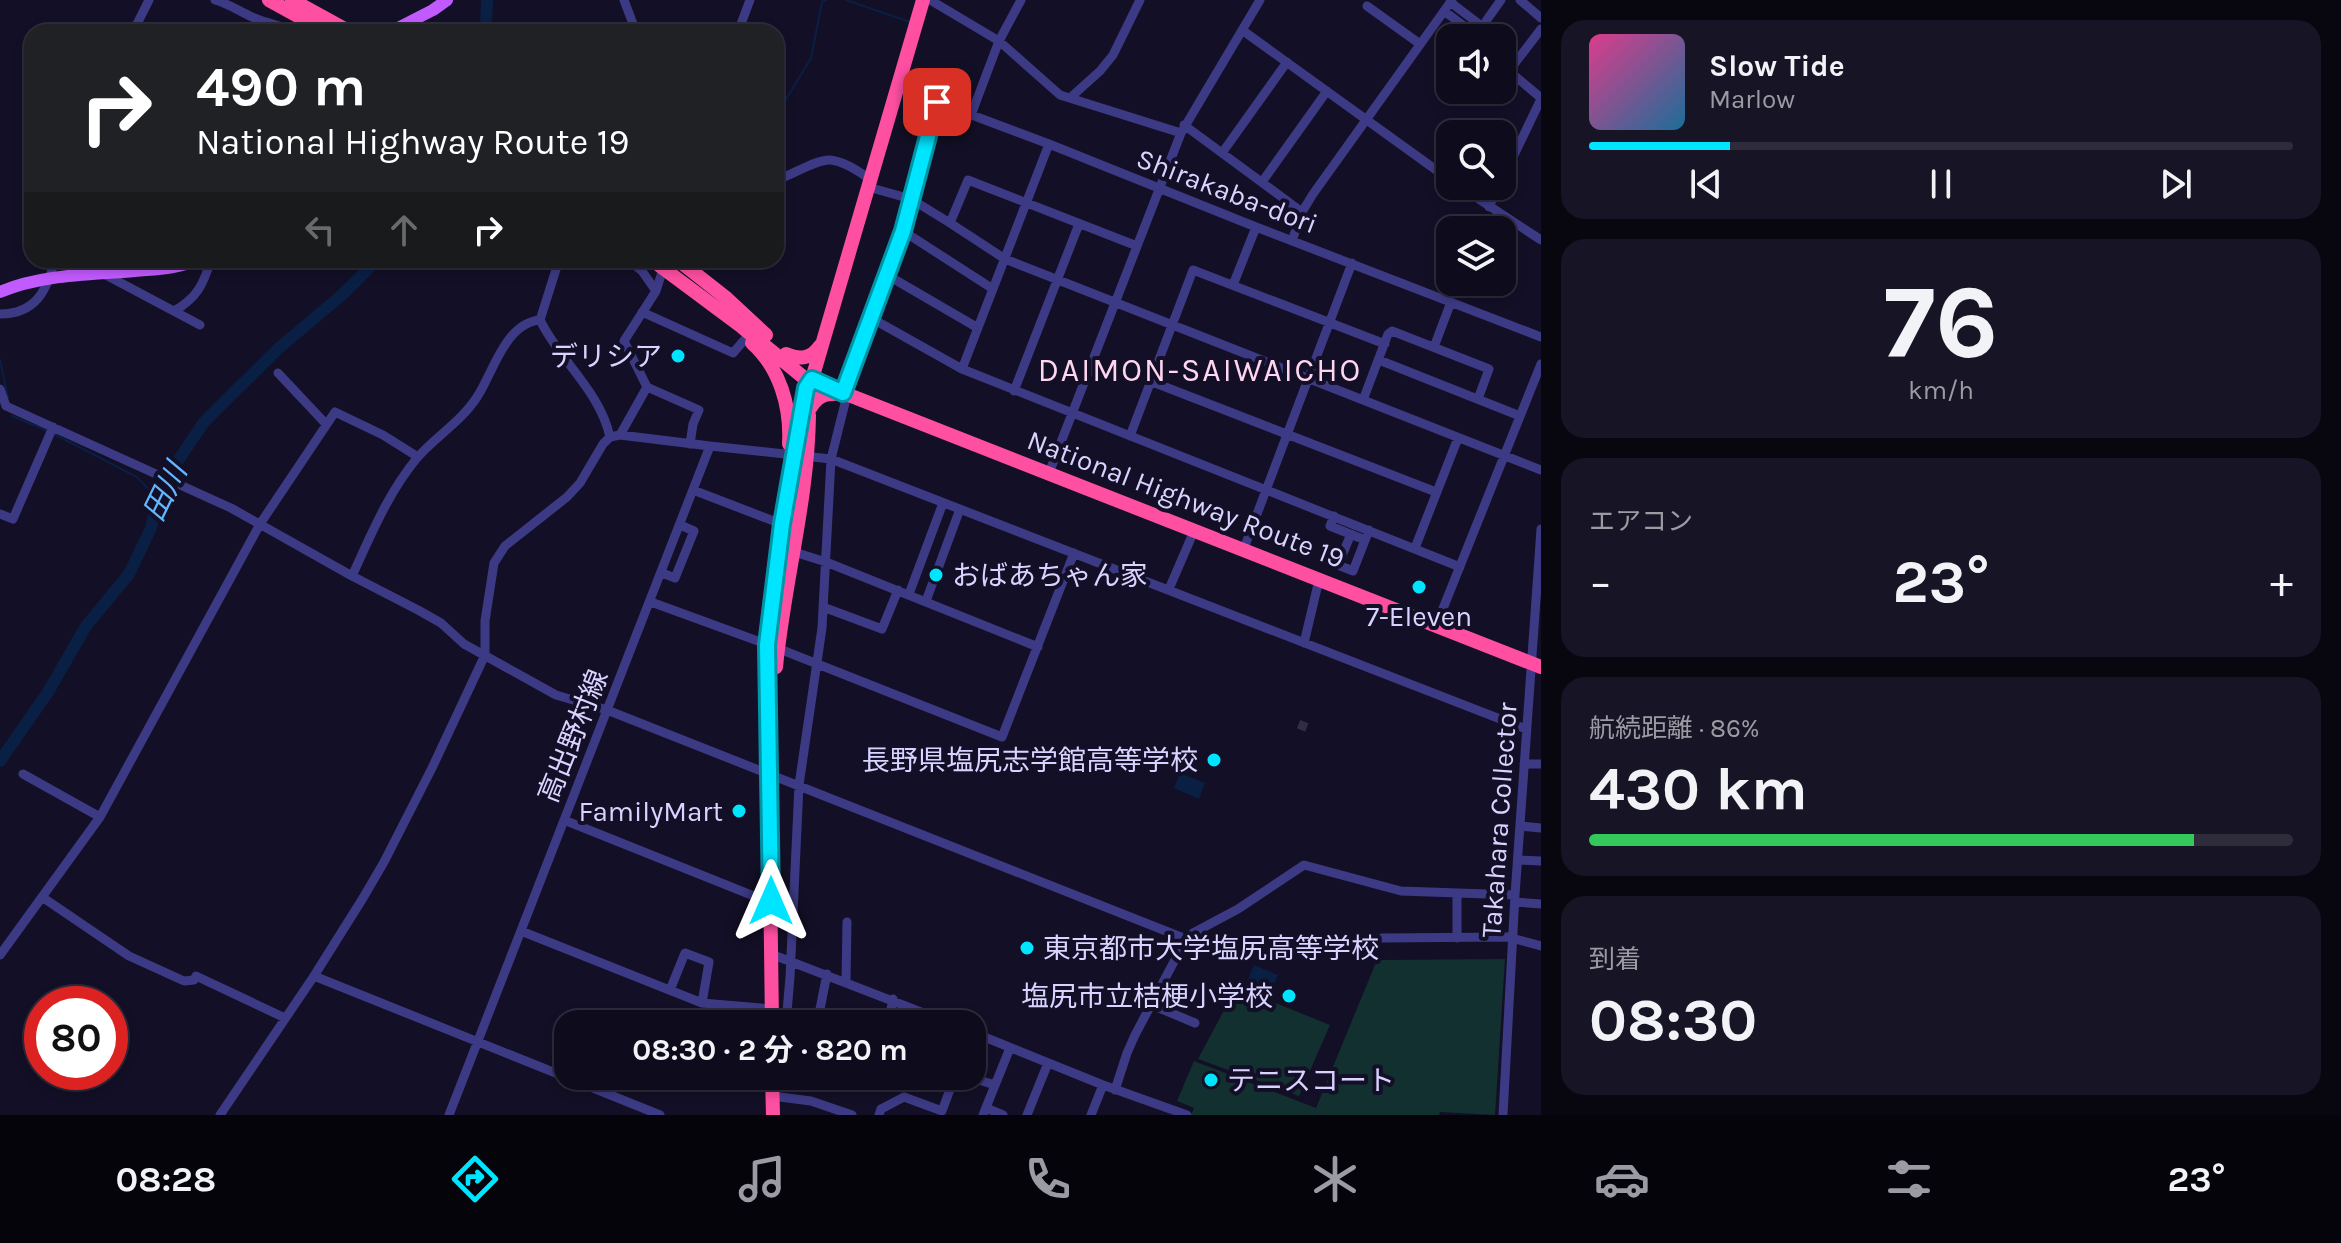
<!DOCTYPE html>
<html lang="ja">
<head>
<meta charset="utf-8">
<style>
  body { margin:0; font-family:Karla,"Noto Sans JP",sans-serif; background:#171425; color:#f1f3f6; height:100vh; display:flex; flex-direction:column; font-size:30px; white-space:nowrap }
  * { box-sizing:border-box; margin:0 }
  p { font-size:26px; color:#9b9ba3 }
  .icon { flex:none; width:44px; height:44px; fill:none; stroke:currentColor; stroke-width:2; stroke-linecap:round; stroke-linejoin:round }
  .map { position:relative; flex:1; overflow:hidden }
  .sheet { display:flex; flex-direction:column; gap:20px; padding:20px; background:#08060f; width:800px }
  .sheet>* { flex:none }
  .banner { position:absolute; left:24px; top:24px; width:760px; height:244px; border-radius:24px; box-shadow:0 4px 12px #0003,0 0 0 2px #2e2b3b; background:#202124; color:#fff; overflow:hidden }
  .tools { position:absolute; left:1436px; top:24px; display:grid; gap:16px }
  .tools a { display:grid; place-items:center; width:80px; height:80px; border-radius:16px; background:#0e0b1c; box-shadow:0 4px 12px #0003,0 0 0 2px #2e2b3b; font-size:40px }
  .speed { position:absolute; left:24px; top:986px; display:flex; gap:16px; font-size:40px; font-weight:700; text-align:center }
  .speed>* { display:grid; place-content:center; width:104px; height:104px; border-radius:50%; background:#0e0b1c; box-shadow:0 4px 12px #0003,0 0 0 2px #2e2b3b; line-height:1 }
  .speed .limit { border:12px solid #d22; background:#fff; color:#111 }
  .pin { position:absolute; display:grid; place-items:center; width:68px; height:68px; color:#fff; margin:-34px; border-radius:16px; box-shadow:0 4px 12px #0006 }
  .me { position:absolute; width:88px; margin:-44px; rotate:0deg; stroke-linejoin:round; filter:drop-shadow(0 0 6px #0008) }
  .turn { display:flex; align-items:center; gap:28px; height:168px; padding:0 40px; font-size:36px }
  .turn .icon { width:104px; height:104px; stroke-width:2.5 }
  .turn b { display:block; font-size:56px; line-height:68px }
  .lanes { display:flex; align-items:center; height:76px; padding:0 40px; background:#0003; justify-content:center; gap:40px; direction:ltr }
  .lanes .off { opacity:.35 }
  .big { font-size:60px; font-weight:700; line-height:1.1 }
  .sheet .widget { flex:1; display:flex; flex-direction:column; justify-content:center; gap:12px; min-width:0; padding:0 28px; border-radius:24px; background:#171425 }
  .sheet .dial { align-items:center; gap:0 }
  .dial b { font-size:104px; line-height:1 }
  .song { display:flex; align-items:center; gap:24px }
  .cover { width:96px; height:96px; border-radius:12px; background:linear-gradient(135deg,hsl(330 70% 55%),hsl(200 70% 35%)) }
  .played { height:8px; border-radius:4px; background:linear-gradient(90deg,#00e5ff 20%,#2e2b3b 20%) }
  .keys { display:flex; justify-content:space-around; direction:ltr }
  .heat { display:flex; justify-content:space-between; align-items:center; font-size:44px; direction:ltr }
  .charge { height:12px; border-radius:6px; background:linear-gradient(90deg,#34c759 86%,#2e2b3b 0) }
  .trip { position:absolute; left:554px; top:1010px; width:432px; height:80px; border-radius:24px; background:#0e0b1c; box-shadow:0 4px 12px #0003,0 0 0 2px #2e2b3b; font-weight:700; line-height:80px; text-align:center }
  .dock { display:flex; height:128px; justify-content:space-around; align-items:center; background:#06040b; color:#9b9ba3 }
  .dock .icon { width:56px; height:56px }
  .dock .selected { color:#00e5ff }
  .dock b { font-size:36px; color:#f1f3f6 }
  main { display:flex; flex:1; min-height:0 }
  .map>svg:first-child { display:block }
  .green { fill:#12302f }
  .water { fill:#0a1f44 }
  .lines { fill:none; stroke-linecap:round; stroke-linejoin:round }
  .stream { stroke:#0a1f44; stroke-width:2 }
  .river { stroke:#0a1f44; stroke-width:12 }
  .minor-tunnel { stroke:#312d47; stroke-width:9; stroke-dasharray:9 4.5; stroke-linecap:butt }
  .minor { stroke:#3d3a85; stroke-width:9 }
  .major { stroke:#c25bff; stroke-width:12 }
  .highway { stroke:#ff4fa3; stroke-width:14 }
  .route-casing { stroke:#0095a6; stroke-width:20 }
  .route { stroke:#00e5ff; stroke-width:14 }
  .poi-dot { fill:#00e5ff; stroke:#130f26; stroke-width:3 }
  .labels { text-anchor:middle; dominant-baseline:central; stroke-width:8; stroke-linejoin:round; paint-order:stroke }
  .street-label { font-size:28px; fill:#d9d4ff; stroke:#130f26 }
  .poi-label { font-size:28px; fill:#d9d4ff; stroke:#130f26; text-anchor:end }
  .water-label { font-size:30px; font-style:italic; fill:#62b6ff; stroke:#130f26 }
  .quarter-label { font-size:32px; letter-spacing:2px; fill:#ffd6f0; stroke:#130f26 }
</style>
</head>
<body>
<main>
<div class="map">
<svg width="1541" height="1115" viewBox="0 0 1541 1115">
  <rect width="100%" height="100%" fill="#130f26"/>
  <path class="green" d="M1505,959L1495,1115L1440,1112L1439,1115H1191L1194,1108L1177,1101L1194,1061L1316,1108L1377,960Z
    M1234,986L1330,1025L1299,1096L1198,1059L1222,1014Z"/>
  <path class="water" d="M1180,773L1205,783L1199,799L1174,788Z
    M1254,965L1278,975L1272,989L1248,979Z"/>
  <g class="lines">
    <path class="stream" d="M846,0L910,22
      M776,116L811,58L822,2L826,0
      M0,360L8,398
      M12,416L48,431
      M54,434L137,477L150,491L157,504"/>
    <path class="river" d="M483,32L486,23L487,0
      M0,761L48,692L86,626L129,574L151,528L157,504L169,474L204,422L279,348L343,294L377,260"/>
    <path class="minor-tunnel" d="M1301,730L1305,720"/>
    <path class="minor" d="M215,0C229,4 239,11 252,17C266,23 282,26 297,32
      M624,0L636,32
      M930,0L999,41L1060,95L1181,133
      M1520,0L1541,18
      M1367,6L1420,44
      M1444,11L1472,32L1479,24L1450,2
      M1486,21L1501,0
      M1541,29L1509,71L1541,98
      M1242,30L1450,180
      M133,32L149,0
      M738,32L750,0
      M897,87L1049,144L1256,227L1541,337
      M1070,98L1100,71L1113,55L1140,0
      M971,115L999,41L1021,0
      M1184,125L1302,212
      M1049,144L962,369L1460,567
      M1222,153L1287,62
      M776,180C791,176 816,159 830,160C844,161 859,172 870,179
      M1502,180L1541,99
      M1262,182L1327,91
      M1459,186L1541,240
      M868,187L911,199L950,223L1005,259L1541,470
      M1489,207L1499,186
      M950,223L968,180L1137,246
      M903,231L993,289
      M1292,241L1302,212L1313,194L1452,0
      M559,260L540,320C560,361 600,391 610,437
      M628,260L642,271L656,291
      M663,269L656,291L624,341L647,387L699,410L693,424L690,444
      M104,274L200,325
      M887,275L978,328
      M1233,285L1256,227
      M174,311C197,298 203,285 211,260
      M642,312L733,353L746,338
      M0,314C36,314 47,290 55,260
      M871,318L962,369
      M1434,347L1451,302
      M1379,360L1520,416
      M278,373L326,424
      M1150,381L1436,492
      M0,389L6,406L231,508L352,576L418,610L441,623L464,644L556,695L607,710L1186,939
      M1014,391L1079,224
      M843,393L903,231L937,102
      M1363,400L1388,334L1392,331L1489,369L1478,399
      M620,435L647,387
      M1130,436L1193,270L1385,344
      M1049,473L1181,133L1260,0
      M693,490L784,525
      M0,514L13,519L53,427
      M1334,516L1330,526L1365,540
      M1351,534L1338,565L1353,571L1369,530
      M1415,548L1458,438
      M791,551L826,562L1038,647
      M1243,551L1352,263
      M662,573L675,578L694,531L680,525
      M352,576C371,535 388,493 417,458C435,437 461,422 477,397C493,373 505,323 540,320
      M1169,589L1194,531
      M909,594L943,503
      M926,601L960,509
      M651,602L777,648L1002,737L1074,553
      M823,607L882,629L898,590
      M1436,626L1541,364
      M1304,643L1319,580
      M1524,764H1541
      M23,774L100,817
      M564,820L764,900L771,901
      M1520,826L1541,828
      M1518,860L1541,861
      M1457,893V938
      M42,897L129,956L184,981L194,980L196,976L285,1018
      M1515,902L1541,904
      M521,931L702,1003L772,1009
      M1382,938L1508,937L1541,946
      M771,954L952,1024
      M0,955L100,817L260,524L335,412L383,435L418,457
      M314,976L660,1115
      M846,981L847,922
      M670,990L685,953L709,962L702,1003
      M1152,1005L1195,1023
      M787,1019L817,1024
      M786,1024L790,977L799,785L822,628L831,459L845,403
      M817,1024L827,974
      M888,1024L893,999
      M972,1032L1103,1085L1187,1115
      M966,1076L995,1085
      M1115,1090L1127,1053L1135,1035L1186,939L1193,933L1238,909L1304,865L1401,891L1515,895
      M772,1096L811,1101L852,1115
      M986,1108L1003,1115
      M220,1115L314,976L363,898L384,862L432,768L485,655V621L494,563L505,546L567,497L580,483L603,444L610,437L620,435L710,446
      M449,1115L710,446L831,459L1526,729
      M879,1115L881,1109L904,1097L942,1111L955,1076
      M983,1115L1010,1048
      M1027,1115L1048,1063
      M1091,1115L1103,1085
      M1503,1115L1515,895L1541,529"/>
    <path class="major" d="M390,32L433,10L447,0
      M0,292C43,274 89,275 135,271C156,269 177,269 196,260"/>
    <path class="highway" d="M269,0L327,32
      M292,0L350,32
      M652,260L742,327L803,377L1541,667
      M678,260L725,297L766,335
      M752,343C780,368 791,407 789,444
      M786,354C800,360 811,359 820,346
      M809,410C817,396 824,393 840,394
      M776,667C784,583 808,500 809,415
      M772,1024L767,645L782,524L806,388L812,379L923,0
      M772,1076L773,1115"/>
  </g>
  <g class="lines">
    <g class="route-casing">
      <path id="route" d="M771,901L767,645L782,524L806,388L812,379L843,393L903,231L937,102"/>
    </g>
    <use href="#route" class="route"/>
  </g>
  <g class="poi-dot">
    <circle cx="678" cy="356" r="8"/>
    <circle cx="936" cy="575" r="8"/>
    <circle cx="1419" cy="587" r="8"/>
    <circle cx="1214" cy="760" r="8"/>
    <circle cx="739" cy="811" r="8"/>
    <circle cx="1027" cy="948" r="8"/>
    <circle cx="1289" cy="996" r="8"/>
    <circle cx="1211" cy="1080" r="8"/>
  </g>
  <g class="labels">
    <g class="street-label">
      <text transform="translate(1227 191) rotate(21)">Shirakaba-dori</text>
      <text transform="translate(1186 499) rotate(21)">National Highway Route 19</text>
      <text transform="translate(573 736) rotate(-68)">高出野村線</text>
      <text transform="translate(1499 820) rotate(-86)">Takahara Collector</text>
    </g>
    <g class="poi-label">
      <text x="662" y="356">デリシア</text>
      <text x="952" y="575" text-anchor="start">おばあちゃん家</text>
      <text x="1419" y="616" text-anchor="middle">7-Eleven</text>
      <text x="1198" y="760">長野県塩尻志学館高等学校</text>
      <text x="723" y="811">FamilyMart</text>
      <text x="1043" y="948" text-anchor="start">東京都市大学塩尻高等学校</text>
      <text x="1273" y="996">塩尻市立桔梗小学校</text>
      <text x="1227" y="1080" text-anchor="start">テニスコート</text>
    </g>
    <g class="water-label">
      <text transform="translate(165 492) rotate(-64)">田川</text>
    </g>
    <g class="quarter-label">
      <text x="1200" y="370">DAIMON-SAIWAICHO</text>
    </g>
  </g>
</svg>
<div class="tools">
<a><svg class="icon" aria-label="sound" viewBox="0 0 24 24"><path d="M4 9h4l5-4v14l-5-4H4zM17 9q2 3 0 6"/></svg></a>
<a><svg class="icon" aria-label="search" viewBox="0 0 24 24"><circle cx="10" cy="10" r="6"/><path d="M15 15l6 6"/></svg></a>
<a><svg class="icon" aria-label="layers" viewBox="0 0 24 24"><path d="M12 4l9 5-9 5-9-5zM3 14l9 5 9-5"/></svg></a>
</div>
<div class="speed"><div class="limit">80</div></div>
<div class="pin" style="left:937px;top:102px;background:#d93025"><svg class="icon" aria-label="arrive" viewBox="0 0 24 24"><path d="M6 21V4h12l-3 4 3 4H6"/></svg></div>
<svg class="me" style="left:771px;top:901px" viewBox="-20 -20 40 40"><path d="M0-17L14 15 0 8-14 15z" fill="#00e5ff" stroke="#fff" stroke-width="4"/></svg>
<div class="trip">08:30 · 2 分 · 820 m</div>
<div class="banner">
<div class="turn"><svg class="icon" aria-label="right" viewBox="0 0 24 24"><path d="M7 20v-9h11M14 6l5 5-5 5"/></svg><div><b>490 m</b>National Highway Route 19</div></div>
<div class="lanes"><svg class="icon off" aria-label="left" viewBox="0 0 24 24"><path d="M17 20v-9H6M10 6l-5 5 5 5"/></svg><svg class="icon off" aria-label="ahead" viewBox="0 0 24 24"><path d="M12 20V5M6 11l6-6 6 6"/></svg><svg class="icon" aria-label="right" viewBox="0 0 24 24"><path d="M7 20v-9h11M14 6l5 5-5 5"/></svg></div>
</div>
</div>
<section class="sheet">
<div class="widget">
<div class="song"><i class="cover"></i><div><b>Slow Tide</b><p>Marlow</p></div></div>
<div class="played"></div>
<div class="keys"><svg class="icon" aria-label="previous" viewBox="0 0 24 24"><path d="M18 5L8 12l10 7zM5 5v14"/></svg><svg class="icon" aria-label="pause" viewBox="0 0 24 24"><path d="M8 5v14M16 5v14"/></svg><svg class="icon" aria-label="next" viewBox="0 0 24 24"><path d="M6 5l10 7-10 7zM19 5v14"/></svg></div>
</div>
<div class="widget dial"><b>76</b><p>km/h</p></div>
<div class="widget"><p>エアコン</p>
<div class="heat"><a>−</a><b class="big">23°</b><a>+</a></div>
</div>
<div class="widget"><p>航続距離 · 86%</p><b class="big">430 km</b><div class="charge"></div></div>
<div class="widget"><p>到着</p><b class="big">08:30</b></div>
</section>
</main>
<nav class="dock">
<b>08:28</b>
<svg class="icon selected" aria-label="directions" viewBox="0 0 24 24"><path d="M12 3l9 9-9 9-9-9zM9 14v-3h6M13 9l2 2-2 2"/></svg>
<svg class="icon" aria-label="music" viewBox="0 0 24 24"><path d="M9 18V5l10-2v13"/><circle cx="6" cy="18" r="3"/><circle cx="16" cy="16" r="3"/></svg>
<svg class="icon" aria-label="phone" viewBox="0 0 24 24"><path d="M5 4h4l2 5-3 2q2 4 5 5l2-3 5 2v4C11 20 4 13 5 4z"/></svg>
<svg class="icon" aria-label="climate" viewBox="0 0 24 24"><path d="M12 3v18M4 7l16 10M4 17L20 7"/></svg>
<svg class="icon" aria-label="car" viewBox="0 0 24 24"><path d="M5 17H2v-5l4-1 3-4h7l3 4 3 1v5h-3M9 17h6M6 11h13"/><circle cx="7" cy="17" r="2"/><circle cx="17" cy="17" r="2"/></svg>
<svg class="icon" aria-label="filters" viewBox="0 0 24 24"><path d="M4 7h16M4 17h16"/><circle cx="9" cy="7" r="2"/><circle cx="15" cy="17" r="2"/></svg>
<b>23°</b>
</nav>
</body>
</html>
